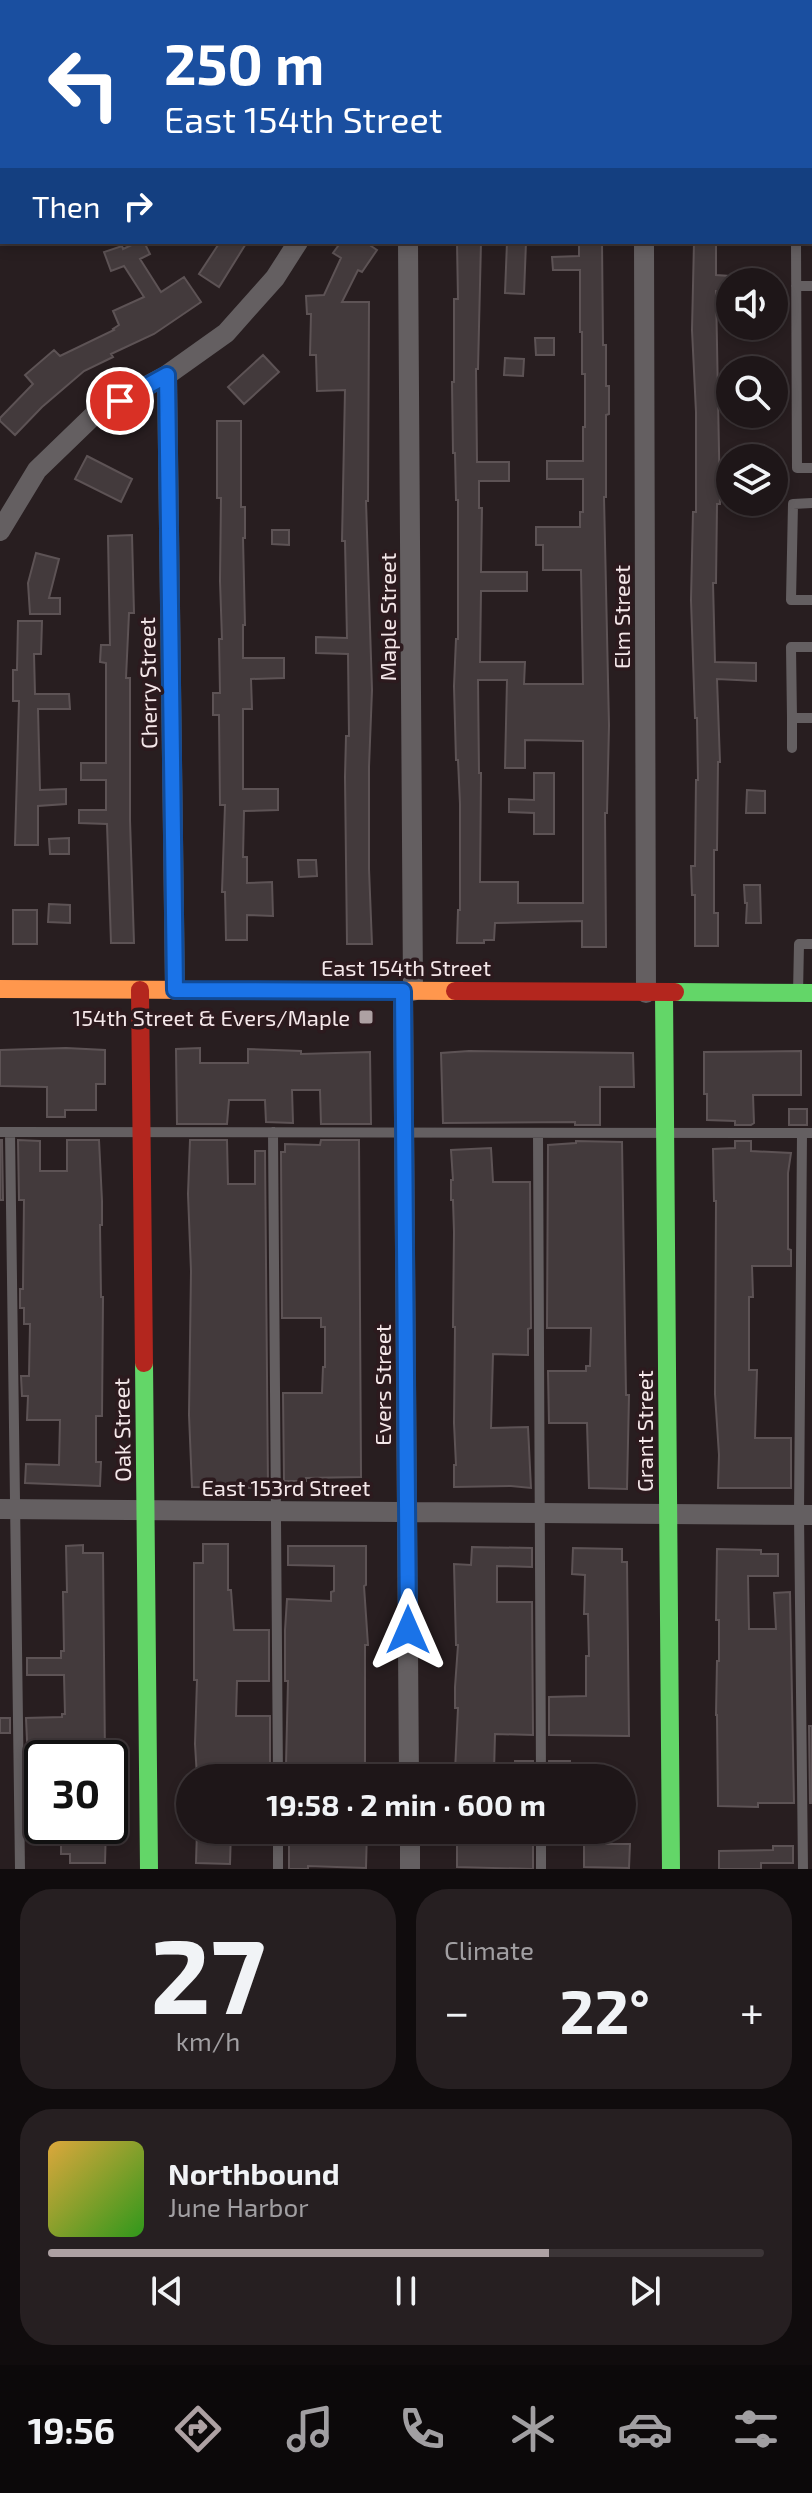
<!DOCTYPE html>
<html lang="en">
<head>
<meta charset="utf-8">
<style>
  body { margin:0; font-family:"Exo 2",sans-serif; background:#261f21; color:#f1f3f6; height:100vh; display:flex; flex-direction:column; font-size:30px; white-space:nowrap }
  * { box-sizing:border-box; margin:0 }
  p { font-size:26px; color:#a19fa2 }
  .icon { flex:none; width:44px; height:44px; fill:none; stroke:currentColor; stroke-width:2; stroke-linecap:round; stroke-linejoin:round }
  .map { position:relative; height:1869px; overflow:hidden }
  .drawer { display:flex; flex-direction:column; gap:20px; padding:20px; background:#100c0d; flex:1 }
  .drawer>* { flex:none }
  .hud { position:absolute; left:0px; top:0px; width:812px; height:244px; box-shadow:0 4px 12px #0003,0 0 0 2px #3c3537; background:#1a4fa0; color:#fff; overflow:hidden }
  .controls { position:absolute; left:716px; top:268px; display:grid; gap:16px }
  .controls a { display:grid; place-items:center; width:72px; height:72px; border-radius:50%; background:#1e1618; box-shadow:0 4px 12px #0003,0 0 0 2px #3c3537; font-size:40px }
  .speed { position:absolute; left:24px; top:1740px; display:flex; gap:16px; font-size:40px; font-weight:700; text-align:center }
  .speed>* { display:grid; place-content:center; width:104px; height:104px; border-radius:50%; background:#1e1618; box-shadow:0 4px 12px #0003,0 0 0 2px #3c3537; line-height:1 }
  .speed .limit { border:4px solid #111; border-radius:12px; background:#fff; color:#111 }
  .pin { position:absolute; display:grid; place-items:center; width:68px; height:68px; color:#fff; margin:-34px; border:4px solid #fff; border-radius:50%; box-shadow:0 2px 8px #0007 }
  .me { position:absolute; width:88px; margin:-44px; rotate:0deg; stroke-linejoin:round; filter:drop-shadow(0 0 6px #0008) }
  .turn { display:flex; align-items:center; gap:28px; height:168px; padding:0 32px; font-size:36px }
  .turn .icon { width:104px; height:104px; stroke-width:2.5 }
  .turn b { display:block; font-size:56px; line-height:68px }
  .then { display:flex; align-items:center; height:76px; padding:0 32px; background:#0003; gap:16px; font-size:30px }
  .big { font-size:60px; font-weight:700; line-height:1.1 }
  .drawer .widget { flex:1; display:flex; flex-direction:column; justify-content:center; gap:12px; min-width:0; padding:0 28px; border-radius:32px; background:#261f21 }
  .drawer .dial { align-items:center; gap:0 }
  .dial b { font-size:104px; line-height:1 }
  .song { display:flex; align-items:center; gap:24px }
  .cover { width:96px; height:96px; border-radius:12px; background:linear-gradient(135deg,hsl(40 70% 55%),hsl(110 70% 35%)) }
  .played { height:8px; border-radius:4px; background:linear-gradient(90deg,#ada1a3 70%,#3c3537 70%) }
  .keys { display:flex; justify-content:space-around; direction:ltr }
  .heat { display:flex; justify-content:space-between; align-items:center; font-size:44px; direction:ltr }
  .drawer .tiles { flex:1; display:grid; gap:20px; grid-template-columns:1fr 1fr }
  .widget:last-child { grid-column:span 2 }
  .trip { position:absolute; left:176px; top:1764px; width:460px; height:80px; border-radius:40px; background:#1e1618; box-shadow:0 4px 12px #0003,0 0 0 2px #3c3537; font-weight:700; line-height:80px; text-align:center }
  .tabs { display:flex; height:128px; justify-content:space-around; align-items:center; background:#0c090a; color:#a19fa2 }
  .tabs .icon { width:56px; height:56px }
  .tabs .selected { color:#ada1a3 }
  .tabs b { font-size:36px; color:#f1f3f6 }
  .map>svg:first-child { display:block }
  .building { fill:#433a3c; stroke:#5d5355; stroke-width:2; fill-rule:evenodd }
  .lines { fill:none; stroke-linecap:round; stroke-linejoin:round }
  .lane { stroke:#645f61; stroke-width:10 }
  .street { stroke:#645f61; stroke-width:20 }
  .fast { stroke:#63d668; stroke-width:18 }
  .slow { stroke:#ff974d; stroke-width:18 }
  .jam { stroke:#b3261e; stroke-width:18 }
  .route-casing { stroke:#114b97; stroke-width:20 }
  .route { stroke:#1a73e8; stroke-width:14 }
  .poi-dot { fill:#ada1a3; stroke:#2c1a1e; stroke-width:3 }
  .labels { text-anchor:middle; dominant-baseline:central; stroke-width:7; stroke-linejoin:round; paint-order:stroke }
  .street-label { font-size:22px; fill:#f4e7e9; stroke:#2c1a1e }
  .poi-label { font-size:22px; fill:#f4e7e9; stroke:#2c1a1e; text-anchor:end }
</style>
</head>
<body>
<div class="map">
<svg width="812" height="1869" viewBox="0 0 812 1869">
  <rect width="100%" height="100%" fill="#281e20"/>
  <path class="building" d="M138,242H144L150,254L140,259L161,292L184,277L201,302L154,334L111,354L113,357L84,371L42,407L15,435L0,421V418L33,384L25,375L54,350L60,356L114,330L113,329L119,325L113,311L144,297L124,266L111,271L104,252L122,246L123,249Z
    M220,242H247L219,287L199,274Z
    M341,242H365L377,250L362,272L358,270L342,302H369L368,501H366L372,690L369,767V869L372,944H347L345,777L346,736H349L348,654L316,653V637L347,638L345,541H342L345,390L317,391L316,355H310L311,314H307L306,296L324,295L341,258L333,253Z
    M457,242H481L478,369H476L477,462H509V481H479V508H482L481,572H527V591H481L480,662H525L524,684H583L581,570H543V545H536V527H580V512H583V479H547V461H583V427H585V374H582V332H580V270H553L552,257L579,256V242H602L603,345H606V386H609V414L606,415V497H604L609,725L607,813H605L606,947H582V921L495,923L494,940H484V943H457L458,910H460V804L458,760H456L454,686L456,639H458V500H456L455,453H453L452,382H454V299H458ZM478,680H507L505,768H525V740L583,741V903H518V882H480L481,773H479Z
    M507,242H526L524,294L505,293Z
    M694,242H716V275L730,276V291H716L720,504H717L716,583H713L715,662L756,663V681L717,679L720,762H718L717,850H714V913H718V946H695V895H692L691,866H695L696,780H698L697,718H695L691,600L693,512H696V412L692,330Z
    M535,338H554V355H536Z
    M263,355L279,372L244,404L228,387Z
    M505,358L524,359L523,376L504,375Z
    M217,421H241V507H245V538H243L245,625H243V658H284V678L251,679L252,709H243V789H278V810L244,811L243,857H247V883L272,882L273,916L247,915V940H226L225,892H222L225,805H220L219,715H213V693H220L219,639H222L220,581L221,498H217Z
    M746,444L764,445V458H746Z
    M87,456L132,479L121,502L75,479Z
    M272,530H289V545L272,544Z
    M132,535L134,613H129L126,678H130V820L134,943H111L107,824L79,823V810H106V780H81V763H106V663L100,662L101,645H110L108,536Z
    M36,553L59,559L49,598H60V614H30L28,583Z
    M18,621H42L41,654H34L35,694H69L70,709H38L40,790L66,789V804L38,806V845H15L19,701H13V670H17Z
    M534,773H554V834H534V813L509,812V799L534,800Z
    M747,790L765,791V813H746Z
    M69,838V854H50L49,839Z
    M298,860H316L317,876L299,877Z
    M744,885H760L761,923H746L747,903H745Z
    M49,904L70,905V923L48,922Z
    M13,910H37V944H13Z
    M66,1048L105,1050V1084H96V1110H65V1117H47V1087L0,1086V1050Z
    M200,1048V1063H248V1049L301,1051V1054L370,1052L371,1124H321L320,1090H292L293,1123L266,1122L265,1100H229L227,1124H177L176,1049Z
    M469,1051L633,1053L634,1087H600V1125H575V1122L443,1123L441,1053Z
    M801,1051V1095H753L754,1123L751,1125H735V1121L707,1120V1094H704V1052Z
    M789,1109H807V1125H789Z
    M0,1140H2L3,1200H0Z
    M18,1140L40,1141V1171H67V1140H99L102,1201V1225H100L101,1297H103L102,1416H96V1462H101L100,1486L25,1483L26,1464L59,1465L60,1420H27L28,1396H22L21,1376H29L30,1324H24V1308H20V1289H23L24,1200H19Z
    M190,1140H227L228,1184H255V1151H265L268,1488L192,1487L189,1415L191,1271L188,1194Z
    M321,1140H359L361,1477L306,1478V1481H284L283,1393H322L323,1367H325V1327H321V1318H282L281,1152H285V1144L320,1145Z
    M576,1141L622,1142L626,1395H629L627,1489L589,1488L587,1423H549L548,1371H586V1366H590L591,1328H547L548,1145L576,1143Z
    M735,1141H751V1151L791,1153L788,1173V1249L791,1250V1266H752L753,1297H749V1370H757L755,1438H791V1488H718L719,1455L715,1394L716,1201H714L713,1149L735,1148Z
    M491,1148L493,1182H530L531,1328L528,1329V1355L493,1354L491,1428L528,1427L531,1488L511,1486L454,1487V1465H456L454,1423L455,1327H453L454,1232L453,1200H451V1180H453L451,1150Z
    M203,1544H228V1590H231L234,1630H269V1681H237L236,1716H270V1765L236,1764V1776L197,1777L195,1744L197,1680H194V1563H203Z
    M83,1545V1553H103L105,1758H42V1763H28L26,1718L62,1717V1714H65L64,1675H27V1658H61V1651H64L63,1592H67L66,1546Z
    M288,1546H366V1585L364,1586L368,1645H365V1773L307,1772V1776L289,1775V1765H286L288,1681H285V1630L287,1599L331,1601V1592L334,1591V1566L288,1565Z
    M472,1547L532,1548V1567L497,1566V1602H532L533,1735L495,1734L494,1772L455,1771L458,1708H455V1687L458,1645H456L454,1564L471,1565Z
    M573,1548L622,1549V1562H627L629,1736L549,1735V1697L586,1696V1656H589L588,1614H584L585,1575L572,1574Z
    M717,1549L761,1550V1554H778V1576H748L749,1629H776L774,1593L790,1592L794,1803H758V1807L718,1806L717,1715H716L717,1661H719V1620H716Z
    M0,1718H10V1733H0Z
    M809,1726H812V1803H810Z
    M515,1761H533V1778H515Z
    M549,1761H570V1778L549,1777Z
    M66,1826H106L105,1863H70V1854H61V1840H66Z
    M197,1830H231L230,1864L196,1863Z
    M289,1830H367L366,1868L308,1866V1869H289Z
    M457,1830H533V1869L457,1867Z
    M584,1844H630L629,1868L584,1867Z
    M773,1846H793V1863H761V1869H719V1851L773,1850Z"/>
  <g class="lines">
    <path class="lane" d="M810,114H812
      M796,242L797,468H812
      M796,286H812
      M812,503L793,504L791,600H812
      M812,647H791L792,718H812
      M792,718V748
      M798,993L799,944H812
      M0,1132L812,1133
      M10,1132L20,1869
      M273,1132L278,1778
      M538,1133L541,1778
      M802,1133L799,1515L803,1869
      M278,1830V1869
      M541,1830V1869"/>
    <path class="street" d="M643,0V2
      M157,2L158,0
      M520,2L525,0
      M0,121L2,119
      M408,242L413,991
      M644,242L646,993
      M167,375L175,990
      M0,531L37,470L96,413L167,375L226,333L275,278L298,242
      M403,991L409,1778
      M0,1509L812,1515
      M410,1830V1869"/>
    <path class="fast" d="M675,992L812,993
      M664,993L671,1869
      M144,1363L149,1869"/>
    <path class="slow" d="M0,989L455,991"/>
    <path class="jam" d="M140,990L144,1363
      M455,991L675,992"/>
  </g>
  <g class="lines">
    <g class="route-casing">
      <path id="route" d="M120,401L167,375L175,990L403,991L408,1630"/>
    </g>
    <use href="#route" class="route"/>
  </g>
  <rect class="poi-dot" x="358" y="1009" width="16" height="16" rx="4"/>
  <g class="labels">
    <g class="street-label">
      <text transform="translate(387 617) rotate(-90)">Maple Street</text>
      <text transform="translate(621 617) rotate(-90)">Elm Street</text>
      <text transform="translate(147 683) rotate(-91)">Cherry Street</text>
      <text x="406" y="967">East 154th Street</text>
      <text transform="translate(382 1385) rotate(-90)">Evers Street</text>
      <text transform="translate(121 1430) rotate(-91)">Oak Street</text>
      <text transform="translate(644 1431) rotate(-90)">Grant Street</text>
      <text x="286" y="1487">East 153rd Street</text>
    </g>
    <g class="poi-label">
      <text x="350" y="1017">154th Street &amp; Evers/Maple</text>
    </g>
  </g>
</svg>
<div class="controls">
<a><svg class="icon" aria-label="sound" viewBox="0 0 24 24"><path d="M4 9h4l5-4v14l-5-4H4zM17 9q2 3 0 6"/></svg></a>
<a><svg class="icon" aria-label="search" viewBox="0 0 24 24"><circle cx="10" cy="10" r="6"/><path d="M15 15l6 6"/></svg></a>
<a><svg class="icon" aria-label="layers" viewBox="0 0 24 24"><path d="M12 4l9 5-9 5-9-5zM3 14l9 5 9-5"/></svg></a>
</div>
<div class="speed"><div class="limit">30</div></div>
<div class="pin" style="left:120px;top:401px;background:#d93025"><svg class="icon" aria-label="arrive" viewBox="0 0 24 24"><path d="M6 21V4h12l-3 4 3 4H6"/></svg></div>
<svg class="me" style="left:408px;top:1630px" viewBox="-20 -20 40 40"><path d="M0-17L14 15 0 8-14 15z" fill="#1a73e8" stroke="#fff" stroke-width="4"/></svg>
<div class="trip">19:58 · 2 min · 600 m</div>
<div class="hud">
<div class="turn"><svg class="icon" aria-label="left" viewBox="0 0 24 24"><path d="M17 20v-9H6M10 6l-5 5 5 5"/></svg><div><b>250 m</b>East 154th Street</div></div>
<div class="then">Then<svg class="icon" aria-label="right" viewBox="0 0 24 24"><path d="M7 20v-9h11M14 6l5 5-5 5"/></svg></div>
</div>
</div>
<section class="drawer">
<div class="tiles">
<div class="widget dial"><b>27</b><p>km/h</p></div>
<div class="widget"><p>Climate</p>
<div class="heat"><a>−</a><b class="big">22°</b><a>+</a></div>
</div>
<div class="widget">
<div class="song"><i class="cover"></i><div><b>Northbound</b><p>June Harbor</p></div></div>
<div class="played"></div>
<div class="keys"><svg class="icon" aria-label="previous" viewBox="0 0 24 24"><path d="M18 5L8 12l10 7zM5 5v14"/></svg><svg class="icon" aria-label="pause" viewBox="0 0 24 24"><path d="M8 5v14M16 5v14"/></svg><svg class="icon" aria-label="next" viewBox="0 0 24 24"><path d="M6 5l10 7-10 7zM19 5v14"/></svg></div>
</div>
</div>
</section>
<nav class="tabs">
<b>19:56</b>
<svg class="icon selected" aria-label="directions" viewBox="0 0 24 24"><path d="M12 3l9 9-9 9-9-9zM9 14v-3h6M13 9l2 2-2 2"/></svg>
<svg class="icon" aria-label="music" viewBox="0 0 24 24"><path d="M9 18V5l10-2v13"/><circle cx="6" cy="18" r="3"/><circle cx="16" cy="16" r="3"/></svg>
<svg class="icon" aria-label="phone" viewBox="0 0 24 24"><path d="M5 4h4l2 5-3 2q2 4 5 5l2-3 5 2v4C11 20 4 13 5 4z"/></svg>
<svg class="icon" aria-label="climate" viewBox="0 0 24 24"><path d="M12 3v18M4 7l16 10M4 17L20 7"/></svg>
<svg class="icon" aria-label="car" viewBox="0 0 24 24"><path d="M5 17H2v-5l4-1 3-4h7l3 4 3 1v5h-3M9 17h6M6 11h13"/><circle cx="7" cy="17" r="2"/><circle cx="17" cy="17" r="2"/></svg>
<svg class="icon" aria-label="filters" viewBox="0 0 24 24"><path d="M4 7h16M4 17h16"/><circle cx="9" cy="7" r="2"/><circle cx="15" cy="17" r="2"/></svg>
</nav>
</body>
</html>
